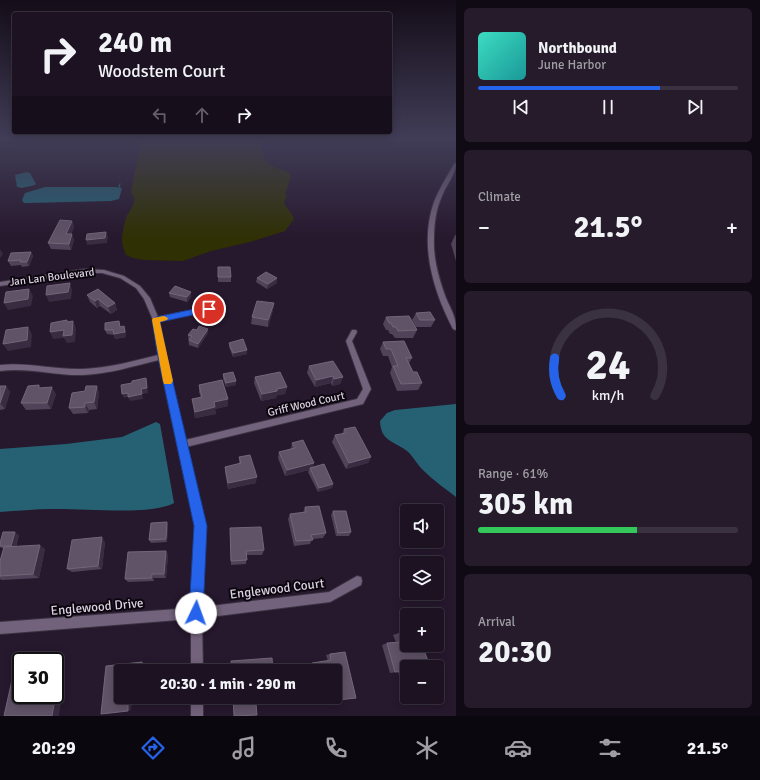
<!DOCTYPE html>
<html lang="en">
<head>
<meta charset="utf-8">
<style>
  body { margin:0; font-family:Signika,sans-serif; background:#251b2a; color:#f1f3f6; height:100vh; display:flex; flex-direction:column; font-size:15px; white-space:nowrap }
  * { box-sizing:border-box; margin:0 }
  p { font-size:13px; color:#a09ea5 }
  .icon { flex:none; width:22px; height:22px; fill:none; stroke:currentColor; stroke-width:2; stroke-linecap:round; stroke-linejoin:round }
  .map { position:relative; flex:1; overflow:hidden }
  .panel { display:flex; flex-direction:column; gap:8px; padding:8px; background:#0f0a13; width:304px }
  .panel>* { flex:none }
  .guide { position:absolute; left:12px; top:12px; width:380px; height:122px; border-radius:4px; box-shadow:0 2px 10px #0003,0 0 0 1px #3a3240; background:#1c1222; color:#f1f3f6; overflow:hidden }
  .tools { position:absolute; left:400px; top:504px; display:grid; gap:8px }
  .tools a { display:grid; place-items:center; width:44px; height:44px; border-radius:4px; background:#1c1222; box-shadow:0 2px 10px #0003,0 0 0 1px #3a3240; font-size:20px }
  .speed { position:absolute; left:12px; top:652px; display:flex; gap:8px; font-size:20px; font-weight:700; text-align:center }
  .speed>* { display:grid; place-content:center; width:52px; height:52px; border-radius:50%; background:#1c1222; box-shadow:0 2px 10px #0003,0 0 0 1px #3a3240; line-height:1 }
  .speed .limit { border:2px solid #111; border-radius:6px; background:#fff; color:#111 }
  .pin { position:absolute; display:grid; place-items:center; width:34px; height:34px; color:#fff; margin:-17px; border:2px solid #fff; border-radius:50%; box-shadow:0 1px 4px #0007 }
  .me { position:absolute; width:44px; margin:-22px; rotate:3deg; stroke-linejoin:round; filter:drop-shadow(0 0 3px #0008) }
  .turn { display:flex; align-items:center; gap:14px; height:84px; padding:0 20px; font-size:18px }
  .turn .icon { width:52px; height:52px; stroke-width:2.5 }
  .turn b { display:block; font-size:28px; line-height:34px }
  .lanes { display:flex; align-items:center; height:38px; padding:0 20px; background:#0003; justify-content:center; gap:20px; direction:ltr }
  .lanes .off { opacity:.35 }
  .big { font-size:30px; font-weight:700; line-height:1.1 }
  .panel .tile { flex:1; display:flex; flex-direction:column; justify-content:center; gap:6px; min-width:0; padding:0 14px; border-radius:6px; background:#251b2a }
  .panel .dial { align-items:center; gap:0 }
  .dial svg { height:104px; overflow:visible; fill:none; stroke:#3a3240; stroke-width:7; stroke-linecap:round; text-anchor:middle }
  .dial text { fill:#f1f3f6; stroke:none }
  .song { display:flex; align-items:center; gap:12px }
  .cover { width:48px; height:48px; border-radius:6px; background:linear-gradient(135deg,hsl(170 70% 55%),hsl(180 70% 35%)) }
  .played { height:4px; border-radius:2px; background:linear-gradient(90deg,#2563eb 70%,#3a3240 70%) }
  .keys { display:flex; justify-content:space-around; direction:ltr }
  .heat { display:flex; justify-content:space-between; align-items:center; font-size:22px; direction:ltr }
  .charge { height:6px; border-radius:3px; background:linear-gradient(90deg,#34c759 61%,#3a3240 0) }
  .trip { position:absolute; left:114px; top:664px; width:228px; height:40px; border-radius:4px; background:#1c1222; box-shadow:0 2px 10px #0003,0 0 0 1px #3a3240; font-weight:700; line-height:40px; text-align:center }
  .dock { display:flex; height:64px; justify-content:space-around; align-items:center; background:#0b070e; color:#a09ea5 }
  .dock .icon { width:28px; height:28px }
  .dock .active { color:#2563eb }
  .dock b { font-size:18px; color:#f1f3f6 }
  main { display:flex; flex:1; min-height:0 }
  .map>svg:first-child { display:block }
  .green { fill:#2f3003 }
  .water { fill:#256173 }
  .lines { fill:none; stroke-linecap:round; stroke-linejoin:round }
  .stream { stroke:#256173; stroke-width:1.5 }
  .minor-casing { stroke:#3b3242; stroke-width:2 }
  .tertiary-casing { stroke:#3b3242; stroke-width:2 }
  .minor { fill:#72627b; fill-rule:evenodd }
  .tertiary { fill:#72627b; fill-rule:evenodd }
  .wall { fill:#504258 }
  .shaded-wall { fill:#392b41 }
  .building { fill:#605267; stroke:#73667a }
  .route { fill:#2563eb; stroke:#184099 }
  .slow { fill:#f59e0b }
  .labels { text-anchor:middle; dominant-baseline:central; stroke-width:4; stroke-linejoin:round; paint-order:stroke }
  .street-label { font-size:11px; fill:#dcd3e1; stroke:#0c060f }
  .near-street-label { font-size:13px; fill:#dcd3e1; stroke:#0c060f }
</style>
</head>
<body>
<main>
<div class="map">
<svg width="456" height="716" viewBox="0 0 456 716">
  <rect width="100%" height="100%" fill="#26182d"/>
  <path class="green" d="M141,139H257C263,146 262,157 269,164C276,170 285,168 291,176L285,195H287L284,202C286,209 292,212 294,219L285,231L250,242L211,251L183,261L144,260L133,258L126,255C124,250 122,245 122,240C122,233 124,225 126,218C129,210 139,202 131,193Z"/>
  <path class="water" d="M27,172L30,173L36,184L35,185L22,188L17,187L15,175Z
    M45,187H115L122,188L119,199L111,201L27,203H24L22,200L25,193Z
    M456,404V497C446,489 434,481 425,472C418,466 413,456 407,451C393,440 381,442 380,421L387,413L395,410Z
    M156,422L160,424L174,503C150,516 82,508 52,509C35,509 17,511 0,512V449L66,444L122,437Z"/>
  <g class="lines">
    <path class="stream" d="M119,187L120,184"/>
    <g class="minor-casing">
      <path id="minor" d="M84,269L104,270L124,276L140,286L150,298L158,317L222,304L225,306L222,308L159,321L165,357L185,440L357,399L363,389L346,341L352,330H356L357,332L352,341L371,389L363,404L186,447L205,526L202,607L329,592L357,576L361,577L362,581L361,585L330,602L202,618L203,671H191V619L0,634V622L191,608L195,526L159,360C134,366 109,374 83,375C55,376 28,367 0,371V365C28,362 55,370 83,369C108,368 134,361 158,355L153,320L144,299L136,288L120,278L102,273H84L0,286V282Z
        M191,697H203V716H191Z"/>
    </g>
    <g class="tertiary-casing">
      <path id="tertiary" d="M456,163C456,174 446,185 442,196C436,209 434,224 434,238C433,259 439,279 446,298C451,310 456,316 456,330L453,329C433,291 419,244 434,202C439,189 447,177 454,164Z"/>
    </g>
    <use href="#minor" class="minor"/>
    <use href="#tertiary" class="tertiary"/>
  </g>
  <path class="wall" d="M72,221L74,227L71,234L74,240L71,250L51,249L48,243Z
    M455,235H456V261L451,244Z
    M31,252L33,256L29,266L22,267L21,265L11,266L8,261Z
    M218,267L231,277V282H218Z
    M257,278H277V283L267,289L256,282Z
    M191,292V297L187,302L170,297L169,293Z
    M87,295L115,303L117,310L111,314L100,306L97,308L90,302Z
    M274,303L273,310L268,327L251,324L252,317Z
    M416,313L435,320L431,327H416L412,320Z
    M386,317L417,330L413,338H395L392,334H390L388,330H386L383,324Z
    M121,327L126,331V337L115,339L114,335L107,334L105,330Z
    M208,329V333L198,348L189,345L188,335L197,330Z
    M383,342L412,358L409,363L413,372L422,383L418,390L397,391L390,373L392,367L388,356H383L380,349Z
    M229,343L247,350V354L233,357L229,347Z
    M309,366L343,377L340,384L332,386L331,383L315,387L307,373Z
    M223,374L236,381V385L226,387L223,379Z
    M255,377L287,387L285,394L277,395L276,398L261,401L254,383Z
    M199,385L228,406L215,409L216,414L195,418L192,399L201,398L199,392Z
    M0,386H6L10,392L5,409L0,410Z
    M41,388L56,394L51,409L26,410L21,403Z
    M85,391L99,392L97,409L89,410L88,413L73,414L69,408Z
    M344,429L371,457L368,463L346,469L332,442L335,435L342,434Z
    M292,443L314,463L312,468L333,484L332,488L318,492L308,472L309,470L285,476L278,458L279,452L291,449Z
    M239,457L256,483L228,489L225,472V467L239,464Z
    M305,507L326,533L323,538L312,539L310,544L294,546L288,519L290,514L303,513Z
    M333,511L351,532L349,536H336L331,515Z
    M168,525L167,542L151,543L149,540Z
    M230,533L264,550L262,555H246V564L231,565Z
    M19,535L16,547L45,549L39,578L2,580L0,579V561L4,549L0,547V543Z
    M105,542L102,569L72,572L67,569Z
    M166,551L168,555L166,578H154V581L128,582L125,579Z
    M407,632V679L401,680L398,672L390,673L382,645L387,643L396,642L393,635L399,633Z
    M345,652L356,698L320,702H316L315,697H335V671H311L309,664L312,663L328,661L326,655L330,654Z"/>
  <path class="shaded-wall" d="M72,221L74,227L68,241L66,234Z
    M106,232L108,237L107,243L87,245L86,240Z
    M72,234L74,240L71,250L69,244Z
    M0,249L3,254L0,258Z
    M31,252L33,256L29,266L27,262Z
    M277,278V283L267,289L268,284Z
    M70,283L72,290L71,299L49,302L46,295Z
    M29,289L33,296L31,306L8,310L4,303Z
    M191,292V297L187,302V297Z
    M98,299L100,306L97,308L95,301Z
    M115,303L117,310L111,314L108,307Z
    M274,303L273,310L268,327V320Z
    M73,321L76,328L75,342L67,343L64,338L53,339L50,332L64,330Z
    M124,326L126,331V337L115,339L114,334Z
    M28,327L32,334L31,347L8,351L3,344Z
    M208,329V333L198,348V344Z
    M247,350V354L233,357V353Z
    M333,376L331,383L315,387L316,380Z
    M343,377L340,384L332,386L334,379Z
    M146,378L148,393L142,394L143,399L130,401L128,397L124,398L122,394L141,389Z
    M236,381V385L226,387V383Z
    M6,386L10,392L5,409L0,403Z
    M97,386L99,392L97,409L94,402Z
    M52,387L56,394L51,409L47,403Z
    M287,387L285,394L277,395L276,398L261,401L262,394L277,389Z
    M228,399V406L215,409L216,414L195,418V412L214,402Z
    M85,403L89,410L88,413L85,407Z
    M371,457L368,463L346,469L349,463Z
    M314,463L311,469L310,468L309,470L285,476L287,470Z
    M257,477L256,483L228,489V483Z
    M333,484L332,488L318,492L319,488Z
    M167,522L168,525L167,542L166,539Z
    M15,532L19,535L15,549L11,546Z
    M102,537L105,542L102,569L98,566Z
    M40,545L45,549L39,578L33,574Z
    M166,551L168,555L166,578L164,574Z
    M152,574L154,578V581L152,578Z
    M142,662L145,663V671H142Z
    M59,676H65L59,716H52Z
    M140,697H144L143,700H140Z
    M132,701L131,710L128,711V702Z"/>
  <path class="building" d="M60,220L72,221L66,234H72L69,244L48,243Z
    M106,232L105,238L86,240L87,234Z
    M31,252L27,262H20L21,260L8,261L11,253Z
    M218,267H230L231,277H218Z
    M266,272L277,278L268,284L257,278Z
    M70,283L68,292L46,295L47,286Z
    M175,286L191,292L187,297L169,293Z
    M29,289L28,299L4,303L6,292Z
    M98,289L115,303L108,307L98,299L95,301L87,295Z
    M257,301L274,303L268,320L252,317Z
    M430,312L435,320H420L416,313Z
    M409,316L417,330L398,331L396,327H393L391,323H389L386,317Z
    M67,320V322L73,321L72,335L63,336L64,330L50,332L51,323Z
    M119,321L120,327L124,326L125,332L114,334L113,330H105V323Z
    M199,326L208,329L198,344L189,340L192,336L188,335L193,329L197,330Z
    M28,327L27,340L3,344L6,330Z
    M243,339L247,350L233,353L229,343Z
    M404,341L412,358H406L413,372H417L422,383L401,384L393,366H398L391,349H386L383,342Z
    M333,361L343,377L334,379L333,376L316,380L309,366Z
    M233,372L236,381L226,383L223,374Z
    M280,372L287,387L277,389V391L262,394L255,377Z
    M146,378L147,388L141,389L142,394L128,397V393L122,394L121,385L132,383V381Z
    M222,380L228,399L214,402L215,407L195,412L192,399L202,397L199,385Z
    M39,385V388L52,387L47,403H21L28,386Z
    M0,386H6L0,403Z
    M86,386H97L94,402L85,403V407L69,408L72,393L85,391Z
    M355,427L371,457L349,463L335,435L346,433L344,429Z
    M303,440L314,463L287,470L279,452L295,448L292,443Z
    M250,455L257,477L228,483L225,467L241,463L239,457Z
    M324,464L333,484L319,488L310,468Z
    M319,506L326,533L311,535L313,540L296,541L290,514L306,512L305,507Z
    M333,511H346L351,532L338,533Z
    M167,522L166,539L149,540L151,523Z
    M261,527L264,550L246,551L247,560L231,561L230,528Z
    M3,532H15L11,546H0V543Z
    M102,537L98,566L67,569L72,540Z
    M40,545L33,574L0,576V561L4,547Z
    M166,551L164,574H152V578L125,579L128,552Z
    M407,632V645H422L430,666L407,667V679L405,671L395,672L387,643L402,642L399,633Z
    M345,652L356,698L320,702L319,697H335V671H314L312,663L331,660L330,654Z
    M272,658L273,671H232L231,661Z
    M142,662V671H121V697H140V700L128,702V711L101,714L106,666Z
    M55,676H59L52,716H4L12,680L21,679V695H55Z
    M233,697H265L266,703L256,704L257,715L234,716Z"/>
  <linearGradient id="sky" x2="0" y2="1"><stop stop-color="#150d19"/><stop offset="0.58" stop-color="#413d57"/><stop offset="1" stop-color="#413d57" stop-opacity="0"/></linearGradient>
  <rect width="456" height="239" fill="url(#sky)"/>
  <path class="route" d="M209,306L212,307V311L160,322L167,357L207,526L203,613L201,618L196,620L191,618L189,613L194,526L158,357L152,320L156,317Z"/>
  <path class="slow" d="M164,316L168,318L167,320L160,322L173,381L171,384H164L163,381L152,320L153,318Z"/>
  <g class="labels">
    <g class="street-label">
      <text transform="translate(52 277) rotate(-7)">Jan Lan Boulevard</text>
      <text transform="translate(306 404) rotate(-13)">Griff Wood Court</text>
    </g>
    <g class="near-street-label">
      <text transform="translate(277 589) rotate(-7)">Englewood Court</text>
      <text transform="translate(97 607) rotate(-5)">Englewood Drive</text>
    </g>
  </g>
</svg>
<div class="tools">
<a><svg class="icon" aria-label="sound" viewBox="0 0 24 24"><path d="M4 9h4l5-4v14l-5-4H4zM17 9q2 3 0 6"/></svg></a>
<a><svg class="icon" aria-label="layers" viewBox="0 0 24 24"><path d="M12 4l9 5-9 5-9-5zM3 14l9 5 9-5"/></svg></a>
<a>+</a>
<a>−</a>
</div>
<div class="speed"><div class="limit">30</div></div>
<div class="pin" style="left:209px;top:309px;background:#d93025"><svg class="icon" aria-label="arrive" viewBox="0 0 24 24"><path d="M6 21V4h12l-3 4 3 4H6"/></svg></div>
<svg class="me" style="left:196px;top:613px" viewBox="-20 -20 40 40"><circle r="19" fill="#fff"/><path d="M0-13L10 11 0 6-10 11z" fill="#2563eb"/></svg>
<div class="trip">20:30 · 1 min · 290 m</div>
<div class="guide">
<div class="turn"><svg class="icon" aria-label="right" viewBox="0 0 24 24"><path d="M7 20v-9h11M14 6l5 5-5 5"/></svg><div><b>240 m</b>Woodstem Court</div></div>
<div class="lanes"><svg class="icon off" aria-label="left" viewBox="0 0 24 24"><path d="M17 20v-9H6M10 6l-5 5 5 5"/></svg><svg class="icon off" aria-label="ahead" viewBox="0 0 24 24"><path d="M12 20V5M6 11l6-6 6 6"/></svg><svg class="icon" aria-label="right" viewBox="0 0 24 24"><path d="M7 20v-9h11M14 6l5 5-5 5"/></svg></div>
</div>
</div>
<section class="panel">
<div class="tile">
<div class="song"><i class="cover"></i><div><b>Northbound</b><p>June Harbor</p></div></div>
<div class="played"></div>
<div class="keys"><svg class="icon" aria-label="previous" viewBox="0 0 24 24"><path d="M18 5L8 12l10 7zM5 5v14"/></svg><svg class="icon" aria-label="pause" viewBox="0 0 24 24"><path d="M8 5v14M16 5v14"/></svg><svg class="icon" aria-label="next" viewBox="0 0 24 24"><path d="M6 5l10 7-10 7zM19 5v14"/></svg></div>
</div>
<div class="tile"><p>Climate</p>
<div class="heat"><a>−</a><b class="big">21.5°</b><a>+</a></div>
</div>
<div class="tile dial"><svg viewBox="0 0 100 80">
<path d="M14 69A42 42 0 1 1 86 69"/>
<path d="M14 69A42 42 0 0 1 9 40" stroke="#2563eb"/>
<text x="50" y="56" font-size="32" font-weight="700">24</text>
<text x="50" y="72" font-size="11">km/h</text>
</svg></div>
<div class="tile"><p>Range · 61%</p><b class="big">305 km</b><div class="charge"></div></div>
<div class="tile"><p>Arrival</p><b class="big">20:30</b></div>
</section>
</main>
<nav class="dock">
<b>20:29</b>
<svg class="icon active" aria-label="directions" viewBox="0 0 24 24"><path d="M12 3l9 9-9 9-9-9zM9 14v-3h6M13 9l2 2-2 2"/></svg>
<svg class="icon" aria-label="music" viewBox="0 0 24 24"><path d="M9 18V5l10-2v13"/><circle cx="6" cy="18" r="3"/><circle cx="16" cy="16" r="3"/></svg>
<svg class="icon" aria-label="phone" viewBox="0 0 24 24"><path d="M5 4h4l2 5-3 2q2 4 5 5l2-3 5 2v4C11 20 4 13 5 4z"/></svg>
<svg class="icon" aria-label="climate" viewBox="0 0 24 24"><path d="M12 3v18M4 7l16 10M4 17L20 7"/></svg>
<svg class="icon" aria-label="car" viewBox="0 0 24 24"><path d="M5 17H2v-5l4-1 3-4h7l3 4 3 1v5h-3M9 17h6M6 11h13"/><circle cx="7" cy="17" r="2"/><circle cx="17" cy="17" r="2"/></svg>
<svg class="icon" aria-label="filters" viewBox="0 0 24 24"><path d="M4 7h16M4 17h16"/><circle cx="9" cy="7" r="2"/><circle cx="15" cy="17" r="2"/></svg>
<b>21.5°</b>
</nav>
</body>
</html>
